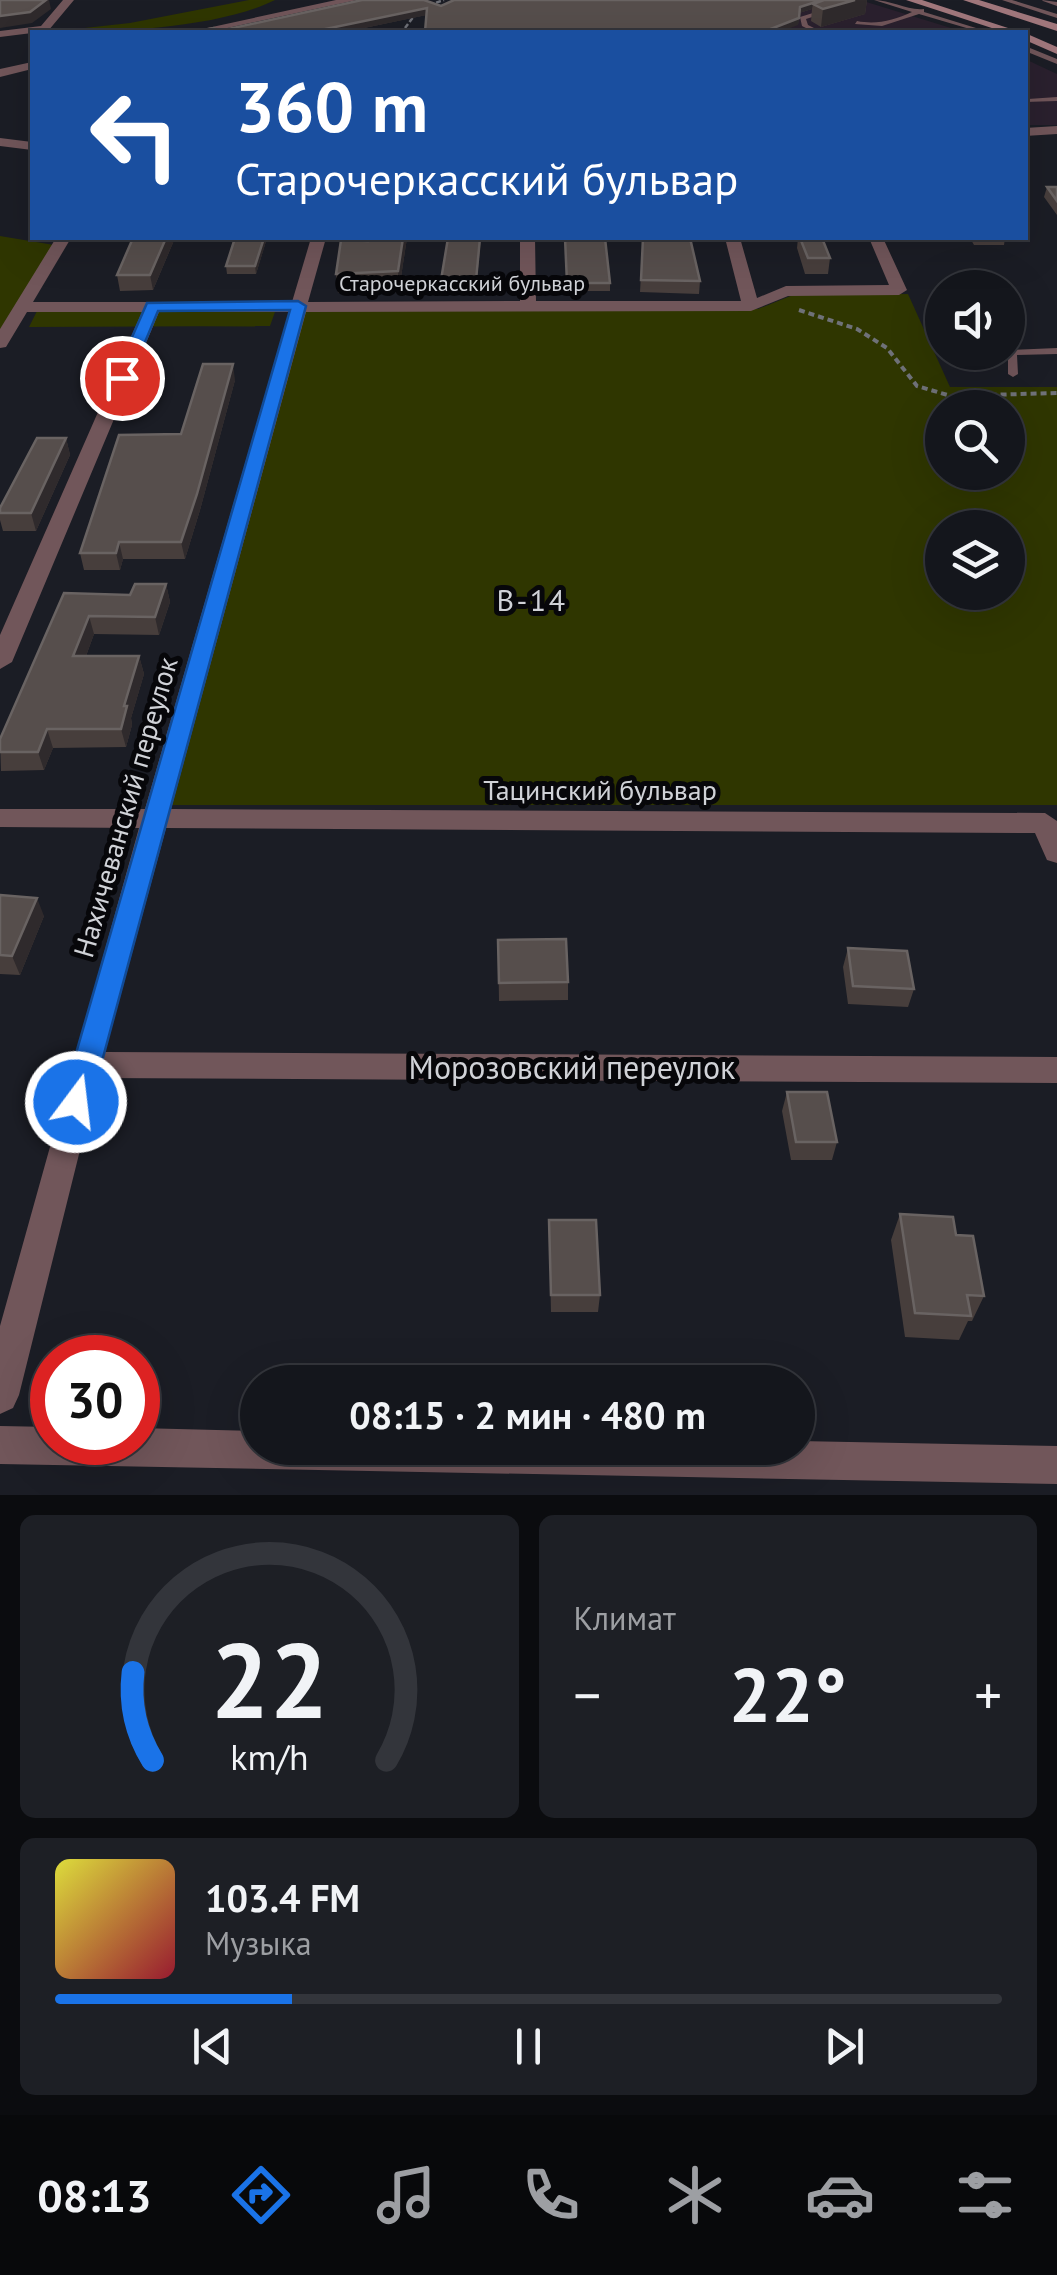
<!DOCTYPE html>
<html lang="ru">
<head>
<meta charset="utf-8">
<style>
  body { margin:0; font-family:"PT Sans",sans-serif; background:#1d1f25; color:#f1f3f6; height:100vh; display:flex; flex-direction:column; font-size:38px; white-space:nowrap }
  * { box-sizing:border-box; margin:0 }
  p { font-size:32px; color:#9d9fa3 }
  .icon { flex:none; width:55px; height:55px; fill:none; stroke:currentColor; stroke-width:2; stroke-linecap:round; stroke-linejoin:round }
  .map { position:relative; height:1495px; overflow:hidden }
  .panel { display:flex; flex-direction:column; gap:20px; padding:20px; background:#0b0c0f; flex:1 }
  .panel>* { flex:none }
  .guide { position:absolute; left:30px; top:30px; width:998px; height:210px; border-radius:0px; box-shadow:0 10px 40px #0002,0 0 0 2px #33353b; background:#1a4fa0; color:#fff; overflow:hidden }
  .fabs { position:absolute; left:925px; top:270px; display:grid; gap:20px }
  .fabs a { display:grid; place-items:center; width:100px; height:100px; border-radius:50%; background:#14161c; box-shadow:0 10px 40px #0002,0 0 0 2px #33353b; font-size:50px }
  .speed { position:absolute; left:30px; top:1335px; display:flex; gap:20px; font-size:50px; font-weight:700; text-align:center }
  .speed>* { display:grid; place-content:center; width:130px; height:130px; border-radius:50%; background:#14161c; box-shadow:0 10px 40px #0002,0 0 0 2px #33353b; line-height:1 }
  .speed .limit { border:15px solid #d22; background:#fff; color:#111 }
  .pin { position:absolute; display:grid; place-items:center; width:85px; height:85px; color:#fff; margin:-42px; border:5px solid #fff; border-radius:50%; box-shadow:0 2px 10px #0007 }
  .me { position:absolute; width:110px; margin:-55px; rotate:15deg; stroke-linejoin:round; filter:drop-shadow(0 0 8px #0008) }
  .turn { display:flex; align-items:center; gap:35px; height:210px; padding:0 40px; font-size:45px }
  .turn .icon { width:130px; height:130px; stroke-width:2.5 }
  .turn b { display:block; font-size:70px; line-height:85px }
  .big { font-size:75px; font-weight:800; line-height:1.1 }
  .panel .card { flex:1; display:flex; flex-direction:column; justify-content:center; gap:15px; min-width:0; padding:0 35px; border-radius:15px; background:#1d1f25 }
  .panel .dial { align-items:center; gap:0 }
  .dial svg { height:260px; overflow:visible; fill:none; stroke:#33353b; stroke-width:7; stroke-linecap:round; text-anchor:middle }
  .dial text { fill:#f1f3f6; stroke:none }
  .song { display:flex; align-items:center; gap:30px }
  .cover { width:120px; height:120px; border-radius:15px; background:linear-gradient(135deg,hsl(60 70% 55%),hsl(350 70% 35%)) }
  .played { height:10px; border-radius:5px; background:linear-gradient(90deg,#1a73e8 25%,#33353b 25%) }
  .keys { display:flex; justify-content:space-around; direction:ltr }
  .heat { display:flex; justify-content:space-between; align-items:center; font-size:55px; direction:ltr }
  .panel .tiles { flex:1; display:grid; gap:20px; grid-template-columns:1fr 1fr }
  .card:last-child { grid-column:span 2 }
  .trip { position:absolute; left:240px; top:1365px; width:575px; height:100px; border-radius:50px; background:#14161c; box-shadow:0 10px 40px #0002,0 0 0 2px #33353b; font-weight:800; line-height:100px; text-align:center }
  .menu { display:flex; height:160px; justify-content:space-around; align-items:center; background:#08090b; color:#9d9fa3 }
  .menu .icon { width:70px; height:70px }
  .menu .active { color:#1a73e8 }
  .menu b { font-size:45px; color:#f1f3f6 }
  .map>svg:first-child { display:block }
  .commercial { fill:#2a202e }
  .green { fill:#2f3600; fill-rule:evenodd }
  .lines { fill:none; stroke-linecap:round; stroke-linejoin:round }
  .path-far1 { stroke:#6f7178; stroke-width:2.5; stroke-dasharray:5 2.5; stroke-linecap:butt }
  .path { stroke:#6f7178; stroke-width:4; stroke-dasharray:6 4; stroke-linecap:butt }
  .lane { fill:#71565a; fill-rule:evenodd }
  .street { fill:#71565a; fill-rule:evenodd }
  .secondary { fill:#a1777c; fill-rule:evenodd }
  .wall { fill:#473e3c }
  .shaded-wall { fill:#2f2a2c }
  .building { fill:#564e4c; stroke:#696362; stroke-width:2.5 }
  .route { fill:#1a73e8; stroke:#114b97; stroke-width:2.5 }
  .labels { text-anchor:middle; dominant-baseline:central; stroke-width:10; stroke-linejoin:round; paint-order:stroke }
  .far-street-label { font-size:22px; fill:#d0d2d7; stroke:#07070a }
  .street-label { font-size:28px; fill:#d0d2d7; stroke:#07070a }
  .neighbourhood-label { font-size:30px; letter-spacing:2.5px; fill:#d0d2d7; stroke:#07070a }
  .near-street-label { font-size:32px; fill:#d0d2d7; stroke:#07070a }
</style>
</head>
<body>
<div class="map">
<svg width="1057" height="1495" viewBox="0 0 1057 1495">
  <rect width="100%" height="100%" fill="#1b1d25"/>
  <path class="commercial" d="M860,0L964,32H774L723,2Z
    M1025,59L1057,74V125H1025Z"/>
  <path class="green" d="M249,0H275C219,28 111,33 48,32L130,23Z
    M0,236L54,245L0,330Z
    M908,294L950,387H1057V805H169L304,309H758L793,295ZM942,408H1008V472H942ZM942,528H1008V592H942Z
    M276,309L270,326L29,327L37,311Z"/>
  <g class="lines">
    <path class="path-far1" d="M429,5L444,0
      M405,28L417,12"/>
    <path class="path" d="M799,310L857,329L887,348L917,386L951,396L1057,393"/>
    <path class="lane" d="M855,0H865L806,19L808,25L822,32H814L802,26L800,17Z
      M874,0C891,0 908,11 924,9V12L989,32H980L919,14L882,26L855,24L857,21C877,25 894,20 912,12Z
      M1002,0H1012L1057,14V18Z
      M1042,0L1057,2V6L1043,1Z
      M1025,46L1057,59V64L1025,51Z
      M1057,97V101L1025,102L1028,99Z
      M1057,348V354L1017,355L1018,374L1013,377L1008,374V350Z"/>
    <path class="street" d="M63,0H74L48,31L0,37V31L41,26Z
      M336,0H357L209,32H189Z
      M32,62V69L0,77V69Z
      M1057,126V134L1025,136V128Z
      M0,138L32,142V150L0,146Z
      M56,238H71L33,302H292L311,238H326L308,302L520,301V238H535L536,301H741L725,238H740L757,298L786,286L889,285L869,238H883L907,290L899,295L788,296L751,311L306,312L171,809L1045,813L1057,821V863L1047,860L1035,833L166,828L105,1052L1057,1057V1083L98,1078L19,1395L13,1408L0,1414V1326L139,828L0,827V809H145L289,312H159L12,662L0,669V635L142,312H27L6,347L0,348V329Z
      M0,1426L52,1427V1442H138V1428L258,1431V1448H798V1441L1057,1446V1484L0,1464Z"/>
    <path class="secondary" d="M906,0H922L1020,32H1004Z
      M963,0H979L1057,24V31Z
      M1025,33L1057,47V54L1025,40Z"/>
  </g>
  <path class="wall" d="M454,0H867L865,14L821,27L811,21L812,9L799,13L798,25L426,15L345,32H190L219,31L441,6Z
    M1047,187H1057V215L1044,197Z
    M175,238L153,290L120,291L117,275Z
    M267,238L256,274H227L226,266Z
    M407,238L399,290L338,293L336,274L368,241Z
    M448,238H481L476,289L441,290V280Z
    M565,238L610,283V291H567Z
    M643,238L700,281L699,294L640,292Z
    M798,238H822L830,258L828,274H805L797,248Z
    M970,238H1005L1004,245H974Z
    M235,380L200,510L185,559H123L120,570H84L80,553L181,434Z
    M66,438L70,455L36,531H3L0,520V508Z
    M166,584L170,602L159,635L94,634L86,656H139L144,674L131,718L132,725L126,747L53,748L44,770L1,771L0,739L64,593L130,595Z
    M0,895L44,916L20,975L0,974Z
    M498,940L568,982V1000L499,1001Z
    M848,948L914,989L908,1007L848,1004L843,967Z
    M787,1092L837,1142L832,1160H791L782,1111Z
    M900,1214L956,1235L984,1296L972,1321H968L959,1340L905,1337L891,1240Z
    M549,1220L600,1295L598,1312H551Z"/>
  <path class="shaded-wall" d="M46,0H49L51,9L32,23L0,28V16Z
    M822,0L813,4L812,9L799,13L800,7Z
    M855,0H867L865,14L821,27L823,9Z
    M427,8V15L345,32H311Z
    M799,18L798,25L780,32H763Z
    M166,238H175L153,290L150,275Z
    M264,238H267L256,274L255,266Z
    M403,238H407L399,290L398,271Z
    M233,364L235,380L200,510L185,559L181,542Z
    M66,438L70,455L36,531L31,513Z
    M119,542L123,559L120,570L116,553Z
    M166,584L170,602L159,635L155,617Z
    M89,616L94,634L79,675L73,656Z
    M139,656L144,674L131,718L132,725L126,747L121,729L124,706Z
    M47,729L53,748L44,770L38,752Z
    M37,898L44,916L20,975L12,956Z"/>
  <path class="building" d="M0,0H46L30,12L0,16Z
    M362,0H424L441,6L454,0H822L800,7L799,18L763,32H425L427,8L311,32H190L214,28L219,31Z
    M824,0H855L823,9L813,4Z
    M1047,187H1057V201Z
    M133,238H166L150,275H117Z
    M235,238H264L255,266H226Z
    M369,238H403L398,271L336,274L341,240L368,241Z
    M448,238H480L476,280H441Z
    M565,238H605L610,283H567Z
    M643,238H690L700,281L641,280Z
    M800,238H822L830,258H808Z
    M203,364H233L197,494L181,542H119L116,553H80L119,435L181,434Z
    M37,438H66L31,513H0V508Z
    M135,584H166L155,617L89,616L73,656H139L124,706H127L121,729H47L38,752H0V739L64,593L130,595Z
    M0,895L37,898L12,956L0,955Z
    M566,939L568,982L499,983L498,940Z
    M848,948L907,951L914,989L853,986Z
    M787,1092H827L837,1142H796Z
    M900,1214L953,1217L956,1235L973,1236L984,1296L967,1295L971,1316L915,1313Z
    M549,1220H596L600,1295H551Z"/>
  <path class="route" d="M298,301L306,306L91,1102L87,1111L76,1114L66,1111L62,1102L290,310L158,311L130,378L122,382L114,378L147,303Z"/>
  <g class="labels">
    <g class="far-street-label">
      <text x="462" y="283">Старочеркасский бульвар</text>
    </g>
    <g class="street-label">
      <text x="600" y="789">Тацинский бульвар</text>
      <text transform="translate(125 807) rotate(-74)">Нахичеванский переулок</text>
    </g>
    <g class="neighbourhood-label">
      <text x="532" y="599">В-14</text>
    </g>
    <g class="near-street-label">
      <text x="572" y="1067">Морозовский переулок</text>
    </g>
  </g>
</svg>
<div class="fabs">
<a><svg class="icon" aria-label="sound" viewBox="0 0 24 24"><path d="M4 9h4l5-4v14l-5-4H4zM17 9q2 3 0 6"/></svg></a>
<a><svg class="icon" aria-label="search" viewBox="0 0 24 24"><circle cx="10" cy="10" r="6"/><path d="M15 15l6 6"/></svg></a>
<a><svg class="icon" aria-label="layers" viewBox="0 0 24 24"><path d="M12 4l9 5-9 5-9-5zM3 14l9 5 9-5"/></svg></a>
</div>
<div class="speed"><div class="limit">30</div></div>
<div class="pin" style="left:122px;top:378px;background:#d93025"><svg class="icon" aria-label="arrive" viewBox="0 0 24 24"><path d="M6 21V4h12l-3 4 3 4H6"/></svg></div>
<svg class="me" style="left:76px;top:1102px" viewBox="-20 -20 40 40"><circle r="17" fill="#1a73e8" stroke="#fff" stroke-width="3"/><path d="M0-11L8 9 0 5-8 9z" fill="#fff"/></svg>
<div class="trip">08:15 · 2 мин · 480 m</div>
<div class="guide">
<div class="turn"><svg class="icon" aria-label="left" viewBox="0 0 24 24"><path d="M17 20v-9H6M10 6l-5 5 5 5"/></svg><div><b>360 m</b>Старочеркасский бульвар</div></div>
</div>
</div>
<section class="panel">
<div class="tiles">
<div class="card dial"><svg viewBox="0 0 100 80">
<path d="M14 69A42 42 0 1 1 86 69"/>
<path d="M14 69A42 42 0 0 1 8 42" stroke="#1a73e8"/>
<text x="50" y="56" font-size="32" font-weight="700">22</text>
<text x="50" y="72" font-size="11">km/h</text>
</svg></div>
<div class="card"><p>Климат</p>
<div class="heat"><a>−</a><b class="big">22°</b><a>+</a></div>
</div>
<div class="card">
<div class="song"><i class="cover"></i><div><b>103.4 FM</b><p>Музыка</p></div></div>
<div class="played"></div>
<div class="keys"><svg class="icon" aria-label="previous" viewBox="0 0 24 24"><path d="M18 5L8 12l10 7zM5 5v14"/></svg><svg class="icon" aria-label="pause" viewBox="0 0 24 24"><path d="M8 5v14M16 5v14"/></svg><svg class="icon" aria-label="next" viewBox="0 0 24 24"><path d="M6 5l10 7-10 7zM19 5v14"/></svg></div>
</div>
</div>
</section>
<nav class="menu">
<b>08:13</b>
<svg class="icon active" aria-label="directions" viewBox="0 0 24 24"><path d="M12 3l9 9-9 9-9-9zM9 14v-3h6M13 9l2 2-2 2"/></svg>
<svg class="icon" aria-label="music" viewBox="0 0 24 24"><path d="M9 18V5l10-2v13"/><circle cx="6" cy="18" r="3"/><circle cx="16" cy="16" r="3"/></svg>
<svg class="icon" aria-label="phone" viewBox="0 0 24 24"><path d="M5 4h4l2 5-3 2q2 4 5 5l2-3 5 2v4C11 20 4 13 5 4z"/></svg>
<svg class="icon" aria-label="climate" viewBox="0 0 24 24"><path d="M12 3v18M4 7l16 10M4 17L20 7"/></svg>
<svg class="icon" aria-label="car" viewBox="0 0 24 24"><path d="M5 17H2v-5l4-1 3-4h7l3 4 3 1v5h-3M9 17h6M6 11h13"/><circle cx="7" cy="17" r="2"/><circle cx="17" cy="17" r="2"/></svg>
<svg class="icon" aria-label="filters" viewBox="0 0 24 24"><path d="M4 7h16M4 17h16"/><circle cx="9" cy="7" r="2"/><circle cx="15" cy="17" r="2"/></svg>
</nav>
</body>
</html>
